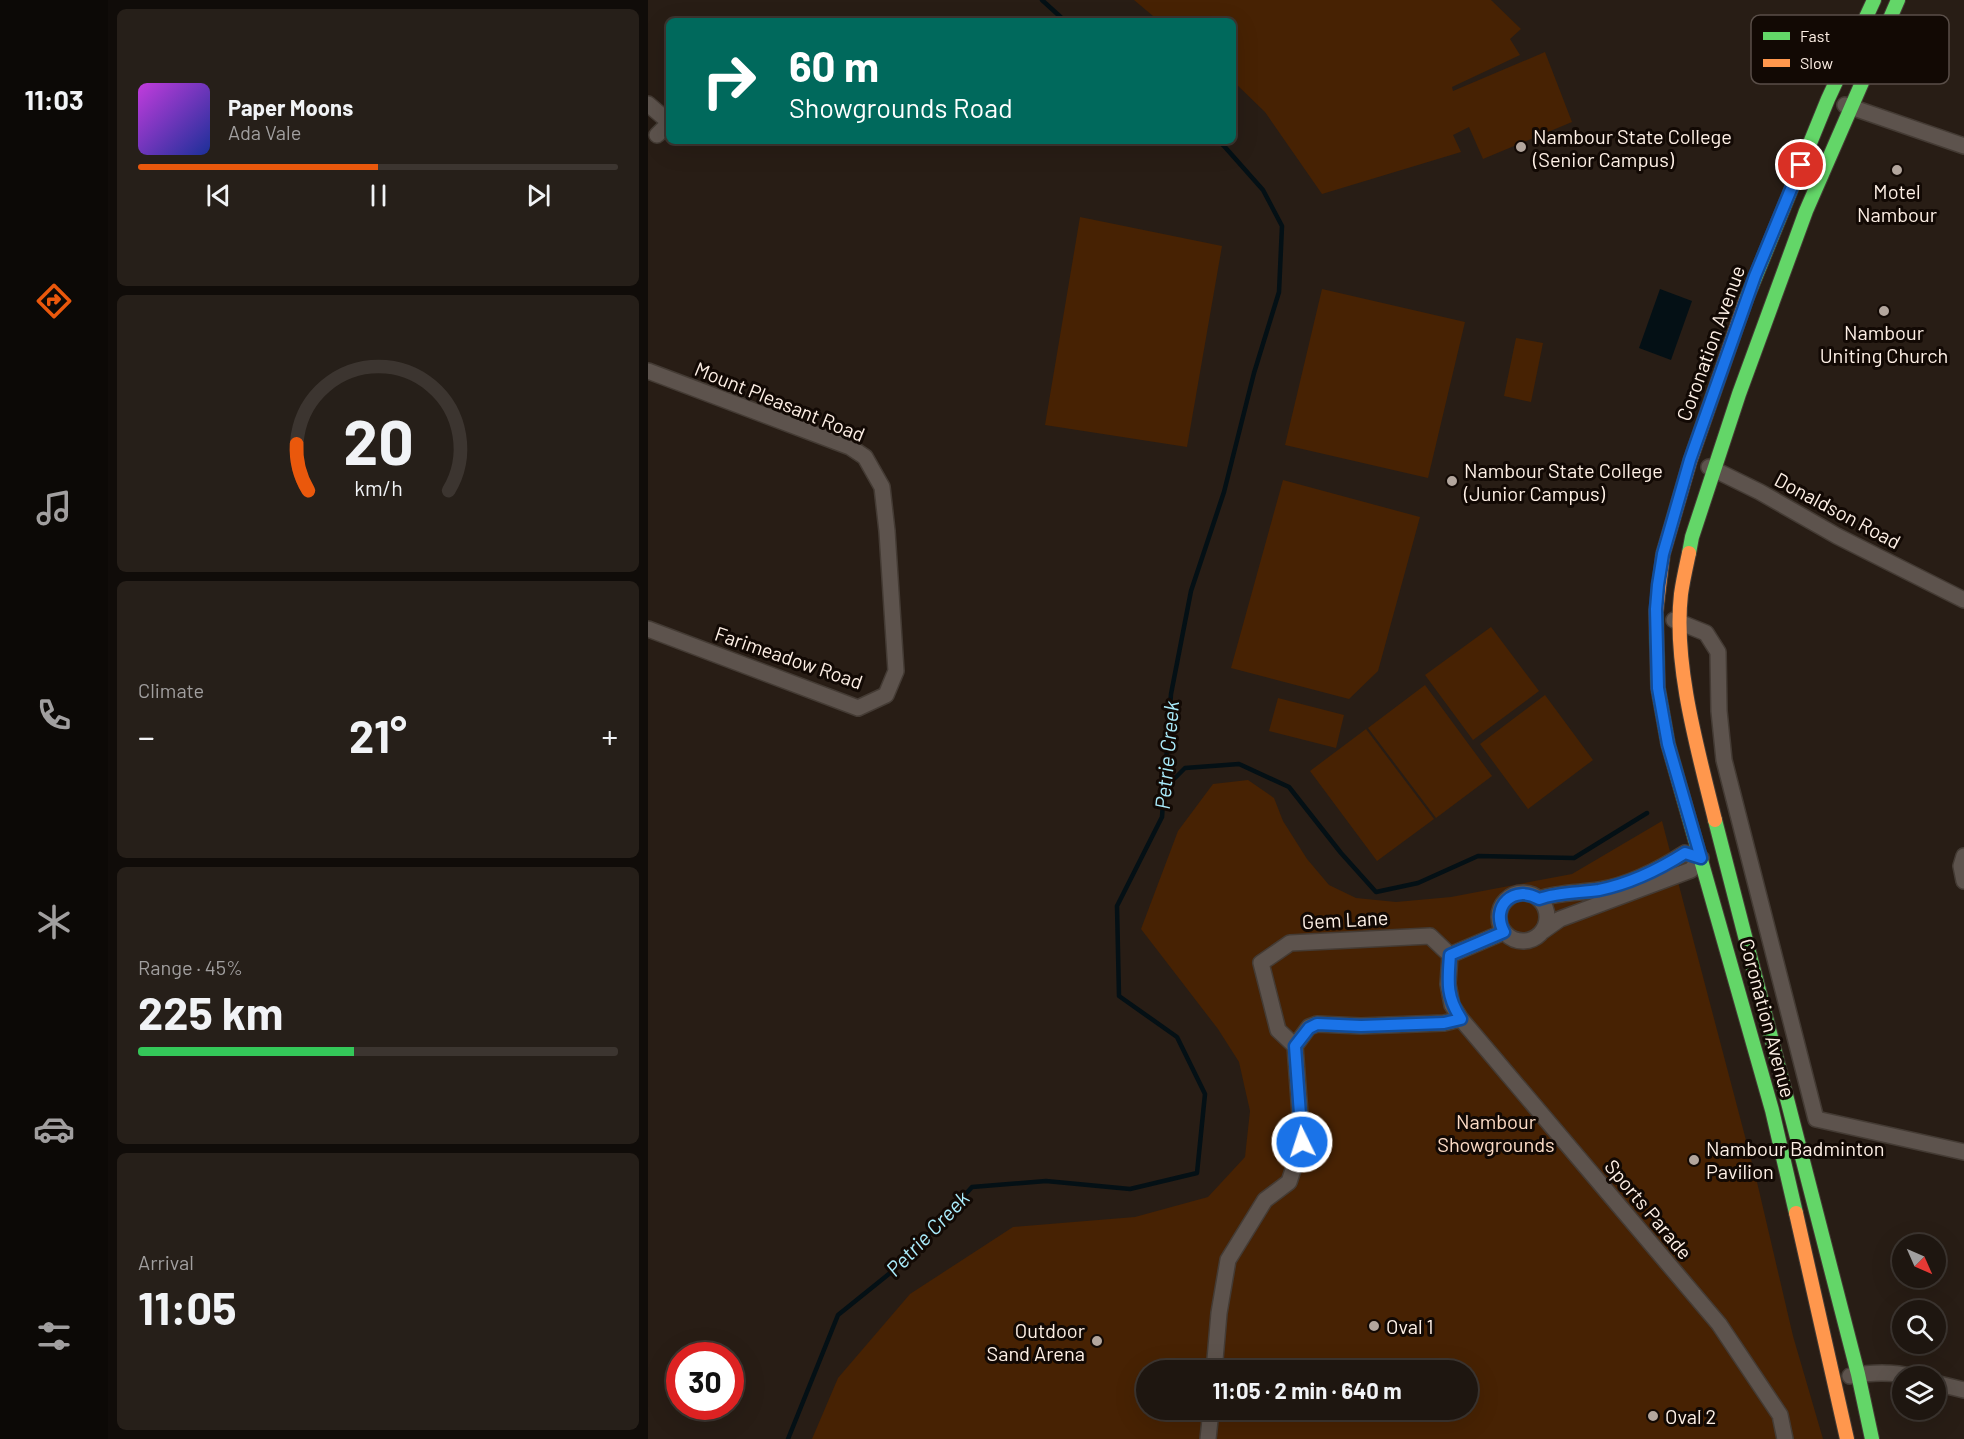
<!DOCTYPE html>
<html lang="en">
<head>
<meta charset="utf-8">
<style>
  body { margin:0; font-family:Barlow,sans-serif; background:#261f19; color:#f1f3f6; height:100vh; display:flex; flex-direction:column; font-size:22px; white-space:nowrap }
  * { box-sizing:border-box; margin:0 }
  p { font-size:20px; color:#a19f9f }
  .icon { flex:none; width:33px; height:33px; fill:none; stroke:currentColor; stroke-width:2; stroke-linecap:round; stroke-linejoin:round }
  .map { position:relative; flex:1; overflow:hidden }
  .drawer { display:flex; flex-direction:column; gap:9px; padding:9px; background:#100c09; width:540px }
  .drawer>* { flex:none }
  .banner { position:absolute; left:18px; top:18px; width:570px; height:126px; border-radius:9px; box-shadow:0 6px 24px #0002,0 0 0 2px #3c3530; background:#00695c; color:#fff; overflow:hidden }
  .needle { width:39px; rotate:135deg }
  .buttons { position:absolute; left:1244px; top:1234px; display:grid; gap:12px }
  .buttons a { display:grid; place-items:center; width:54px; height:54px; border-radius:50%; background:#1e1610; box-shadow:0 6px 24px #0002,0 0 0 2px #3c3530; font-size:30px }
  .speed { position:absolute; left:18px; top:1342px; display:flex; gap:12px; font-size:30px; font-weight:700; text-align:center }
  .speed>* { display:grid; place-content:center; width:78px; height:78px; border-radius:50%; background:#1e1610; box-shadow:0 6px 24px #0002,0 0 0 2px #3c3530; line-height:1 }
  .speed .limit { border:9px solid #d22; background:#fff; color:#111 }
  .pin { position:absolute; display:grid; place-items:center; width:51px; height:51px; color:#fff; margin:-26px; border:3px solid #fff; border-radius:50%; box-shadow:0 2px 6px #0007 }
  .me { position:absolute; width:66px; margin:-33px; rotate:356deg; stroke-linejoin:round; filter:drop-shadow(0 0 4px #0008) }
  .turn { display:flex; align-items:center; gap:21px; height:126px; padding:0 24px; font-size:27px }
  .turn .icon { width:78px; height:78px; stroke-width:2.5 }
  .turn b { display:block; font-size:42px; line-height:51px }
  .big { font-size:45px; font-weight:700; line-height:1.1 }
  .drawer .widget { flex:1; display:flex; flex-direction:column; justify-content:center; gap:9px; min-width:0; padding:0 21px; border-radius:9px; background:#261f19 }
  .drawer .dial { align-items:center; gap:0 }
  .dial svg { height:156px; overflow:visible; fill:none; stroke:#3c3530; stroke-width:7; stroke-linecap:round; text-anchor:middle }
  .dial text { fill:#f1f3f6; stroke:none }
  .song { display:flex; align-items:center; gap:18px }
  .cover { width:72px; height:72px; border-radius:9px; background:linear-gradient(135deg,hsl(290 70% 55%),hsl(230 70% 35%)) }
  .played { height:6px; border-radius:3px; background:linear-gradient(90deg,#ea580c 50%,#3c3530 50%) }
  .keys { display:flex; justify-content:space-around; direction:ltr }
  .heat { display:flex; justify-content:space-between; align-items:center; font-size:33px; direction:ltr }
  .charge { height:9px; border-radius:4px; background:linear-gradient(90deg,#34c759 45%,#3c3530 0) }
  .trip { position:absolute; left:488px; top:1360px; width:342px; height:60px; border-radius:30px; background:#1e1610; box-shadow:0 6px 24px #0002,0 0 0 2px #3c3530; font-weight:700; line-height:60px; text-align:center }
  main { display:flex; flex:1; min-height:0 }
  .menu { display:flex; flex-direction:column; width:108px; justify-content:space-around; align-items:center; background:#0c0906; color:#a19f9f }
  .menu .icon { width:42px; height:42px }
  .menu .on { color:#ea580c }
  .menu b { font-size:27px; color:#f1f3f6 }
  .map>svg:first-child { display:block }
  .green { fill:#472203; fill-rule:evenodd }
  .water { fill:#041015 }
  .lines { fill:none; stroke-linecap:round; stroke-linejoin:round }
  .stream { stroke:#041015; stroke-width:4.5 }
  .street-casing { stroke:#443b34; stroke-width:18 }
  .fast-casing { stroke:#443b34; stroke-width:16 }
  .slow-casing { stroke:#443b34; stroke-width:16 }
  .street { stroke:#5d534d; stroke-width:15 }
  .fast { stroke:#63d668; stroke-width:14 }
  .slow { stroke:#ff974d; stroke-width:14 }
  .route-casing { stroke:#114b97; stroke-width:15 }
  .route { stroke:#1a73e8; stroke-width:10 }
  .poi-dot { fill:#b3a69d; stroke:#120904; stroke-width:2 }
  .labels { text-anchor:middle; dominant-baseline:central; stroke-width:6; stroke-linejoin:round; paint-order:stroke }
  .poi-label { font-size:20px; fill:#fef0e6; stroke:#120904; text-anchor:start }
  .street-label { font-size:20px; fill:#fef0e6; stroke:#120904 }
  .park-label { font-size:20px; fill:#feddc7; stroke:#120904 }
  .water-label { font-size:21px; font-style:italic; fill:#aaecfc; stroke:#120904 }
  .key { fill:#120904; stroke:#594e48; stroke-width:1.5 }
  .key-label { font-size:16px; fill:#fef0e6 }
</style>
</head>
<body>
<main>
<nav class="menu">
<b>11:03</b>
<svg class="icon on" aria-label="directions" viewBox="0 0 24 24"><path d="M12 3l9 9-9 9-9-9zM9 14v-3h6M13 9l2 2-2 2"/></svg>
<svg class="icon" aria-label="music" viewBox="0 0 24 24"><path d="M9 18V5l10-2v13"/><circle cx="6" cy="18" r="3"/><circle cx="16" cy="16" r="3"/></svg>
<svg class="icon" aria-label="phone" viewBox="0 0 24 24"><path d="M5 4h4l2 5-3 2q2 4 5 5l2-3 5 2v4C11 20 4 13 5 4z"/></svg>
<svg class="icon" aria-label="climate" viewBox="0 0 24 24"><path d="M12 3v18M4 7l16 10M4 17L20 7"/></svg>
<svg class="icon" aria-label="car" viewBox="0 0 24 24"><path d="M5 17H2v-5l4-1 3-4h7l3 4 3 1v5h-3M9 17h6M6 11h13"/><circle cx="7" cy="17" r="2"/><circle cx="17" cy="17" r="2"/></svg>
<svg class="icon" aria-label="filters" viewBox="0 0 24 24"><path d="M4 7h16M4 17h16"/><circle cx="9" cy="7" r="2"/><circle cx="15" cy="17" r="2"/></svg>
</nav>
<section class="drawer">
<div class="widget">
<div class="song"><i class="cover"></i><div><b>Paper Moons</b><p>Ada Vale</p></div></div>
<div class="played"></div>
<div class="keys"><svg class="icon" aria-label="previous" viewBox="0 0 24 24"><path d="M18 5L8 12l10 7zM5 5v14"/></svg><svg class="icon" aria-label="pause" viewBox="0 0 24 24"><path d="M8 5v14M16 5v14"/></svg><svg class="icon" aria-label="next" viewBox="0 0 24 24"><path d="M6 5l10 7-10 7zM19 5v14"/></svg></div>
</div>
<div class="widget dial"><svg viewBox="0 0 100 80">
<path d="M14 69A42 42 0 1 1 86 69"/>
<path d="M14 69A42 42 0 0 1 8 45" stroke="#ea580c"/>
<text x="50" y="56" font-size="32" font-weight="700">20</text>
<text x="50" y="72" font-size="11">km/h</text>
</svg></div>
<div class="widget"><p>Climate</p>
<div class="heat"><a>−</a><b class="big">21°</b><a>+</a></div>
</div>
<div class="widget"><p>Range · 45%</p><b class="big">225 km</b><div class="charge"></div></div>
<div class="widget"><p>Arrival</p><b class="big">11:05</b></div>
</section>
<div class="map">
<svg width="1316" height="1439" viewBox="0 0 1316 1439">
  <rect width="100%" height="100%" fill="#281d15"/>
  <path class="green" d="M486,0H843L873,29L862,39L872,55L804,87L805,91L897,52L924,122L835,159L821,127L805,135L813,152L674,194L617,112L585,81V21H511Z
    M432,217L574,246L539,447L397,425Z
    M674,289L817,322L780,478L637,445Z
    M868,338L895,343L883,402L856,396Z
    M635,480L772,517L730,671L701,699L583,668Z
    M843,627L891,691L825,740L777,675Z
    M777,685L844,776L788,818L720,728Z
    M897,695L945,760L880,809L832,744Z
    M630,698L696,715L688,748L621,731Z
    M718,729L786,819L729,861L662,771Z
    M600,780L626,798L635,821L659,859L681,885L708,898L748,902L803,897L924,874L1014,821L1109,1182L1145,1336L1175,1439H164L190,1378L262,1294L365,1227L487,1217L560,1197L597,1157L602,1111L591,1062L570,1029L493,929L530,831L565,784ZM498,1371H819V1410H498Z"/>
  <path class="water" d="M1012,289L1044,301L1023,360L991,348Z"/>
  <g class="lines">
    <path class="stream" d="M394,0L417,21
      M517,788L537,768L591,764L641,787L693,853L728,892L770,883L830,856L926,858L999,813
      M140,1439L190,1315L257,1261L324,1187L398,1181L482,1189L549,1173L557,1094L529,1037L471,996L469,906L514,817L523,694L543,591L576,492L606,373L631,292L634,226L615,190L576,146L570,141"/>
    <g class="street-casing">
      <path id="street" d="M0,104L21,122
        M1197,105L1316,146
        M9,135L21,123
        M0,371L202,447L217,457L234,487L239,531L248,671L238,695L210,708L0,629
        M1061,467L1112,492L1189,536L1316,600
        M1026,620L1058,633L1070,652L1071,711L1076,760L1168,1119L1316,1152
        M1316,856L1313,866L1316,881
        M851 917a24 24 0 1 1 48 0a24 24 0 1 1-48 0Z
        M891,899C910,892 931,893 951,890C981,885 1012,869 1037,853L1053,858
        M895,931L912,919L1043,870L1053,858
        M856,932L802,955L800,984L804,1005L813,1019L1071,1324L1132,1415L1137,1439
        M647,1046L630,1030L613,963L642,943L782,936L802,955
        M647,1046L661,1027L669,1024L713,1026L796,1023L813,1019
        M566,1371L571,1313L580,1260L617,1200L641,1182L654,1142L647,1046
        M1202,1376C1224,1372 1244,1371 1266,1377
        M1287,1383L1316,1390
        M560,1439L563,1410"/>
    </g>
    <g class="fast-casing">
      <path id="fast" d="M1098,300L1180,99L1226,0
        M1041,553L1044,537L1091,394L1158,211L1250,0
        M1008,612L1010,688L1020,744L1124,1110L1148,1213
        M1067,820L1210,1374L1224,1439"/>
    </g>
    <g class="slow-casing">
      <path id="slow" d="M1041,553C1038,567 1035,580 1033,594C1025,664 1050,751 1067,820
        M1008,612L1015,554L1042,461L1098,300
        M1148,1213L1199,1439"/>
    </g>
    <use href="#street" class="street"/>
    <use href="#fast" class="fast"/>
    <use href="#slow" class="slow"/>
  </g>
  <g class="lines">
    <g class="route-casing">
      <path id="route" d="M654,1142L647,1046L661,1028L669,1024L713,1026L796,1023L813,1019C798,996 800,982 802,955L856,932C842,906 866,884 891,899C910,892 931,893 951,890C980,884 1012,869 1037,853L1053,858L1020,744L1010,688L1008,609L1010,585L1015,554L1042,460L1107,276L1153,165"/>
    </g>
    <use href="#route" class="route"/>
  </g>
  <g class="poi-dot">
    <circle cx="873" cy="147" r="6"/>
    <circle cx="1249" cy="170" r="6"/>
    <circle cx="1236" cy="311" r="6"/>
    <circle cx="804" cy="481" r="6"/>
    <circle cx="1046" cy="1160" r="6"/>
    <circle cx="726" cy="1326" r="6"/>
    <circle cx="449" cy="1341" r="6"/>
    <circle cx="1005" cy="1416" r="6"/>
  </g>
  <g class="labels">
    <g class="poi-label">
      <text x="885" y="136">Nambour State College<tspan x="885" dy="23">(Senior Campus)</tspan></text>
      <text x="1249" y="191" text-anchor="middle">Motel<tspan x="1249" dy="23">Nambour</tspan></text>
      <text x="1236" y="332" text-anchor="middle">Nambour<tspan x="1236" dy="23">Uniting Church</tspan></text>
      <text x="816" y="470">Nambour State College<tspan x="816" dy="23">(Junior Campus)</tspan></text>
      <text x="1058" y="1148">Nambour Badminton<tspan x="1058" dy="23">Pavilion</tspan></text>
      <text x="738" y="1326">Oval 1</text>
      <text x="437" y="1330" text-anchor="end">Outdoor<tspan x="437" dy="23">Sand Arena</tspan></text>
      <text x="1017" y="1416">Oval 2</text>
    </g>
    <g class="street-label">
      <text transform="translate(1062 343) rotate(-70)">Coronation Avenue</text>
      <text transform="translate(132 401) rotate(22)">Mount Pleasant Road</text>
      <text transform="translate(1190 510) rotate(28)">Donaldson Road</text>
      <text transform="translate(141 657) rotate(19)">Farimeadow Road</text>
      <text transform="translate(697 919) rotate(-3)">Gem Lane</text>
      <text transform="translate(1120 1018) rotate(75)">Coronation Avenue</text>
      <text transform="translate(1001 1209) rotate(50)">Sports Parade</text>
    </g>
    <g class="park-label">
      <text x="848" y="1121">Nambour<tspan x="848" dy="23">Showgrounds</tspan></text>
    </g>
    <g class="water-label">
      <text transform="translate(518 755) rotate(-85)">Petrie Creek</text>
      <text transform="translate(279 1233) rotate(-46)">Petrie Creek</text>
    </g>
  </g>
  <rect x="1103" y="15" width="198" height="69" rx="9" class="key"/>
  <rect x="1115" y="32" width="27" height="8" fill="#63d668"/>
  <rect x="1115" y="59" width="27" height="8" fill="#ff974d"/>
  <g class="key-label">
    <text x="1152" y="42">Fast</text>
    <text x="1152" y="69">Slow</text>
  </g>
</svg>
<div class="buttons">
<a><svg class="needle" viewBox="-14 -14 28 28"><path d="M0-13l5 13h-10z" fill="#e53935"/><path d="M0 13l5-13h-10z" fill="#a19f9f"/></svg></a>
<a><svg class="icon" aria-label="search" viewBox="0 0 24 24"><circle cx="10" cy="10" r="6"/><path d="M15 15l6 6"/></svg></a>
<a><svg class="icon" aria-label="layers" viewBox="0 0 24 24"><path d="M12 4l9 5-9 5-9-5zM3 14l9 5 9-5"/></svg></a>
</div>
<div class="speed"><div class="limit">30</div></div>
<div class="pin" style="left:1153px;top:165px;background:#d93025"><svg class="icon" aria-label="arrive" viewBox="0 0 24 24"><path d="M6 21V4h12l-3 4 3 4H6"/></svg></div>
<svg class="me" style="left:654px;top:1142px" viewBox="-20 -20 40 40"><circle r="17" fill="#1a73e8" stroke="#fff" stroke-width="3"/><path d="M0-11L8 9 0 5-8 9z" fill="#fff"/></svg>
<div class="trip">11:05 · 2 min · 640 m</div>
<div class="banner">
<div class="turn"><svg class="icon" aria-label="right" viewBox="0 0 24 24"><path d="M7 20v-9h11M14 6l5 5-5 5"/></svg><div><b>60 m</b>Showgrounds Road</div></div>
</div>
</div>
</main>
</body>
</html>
